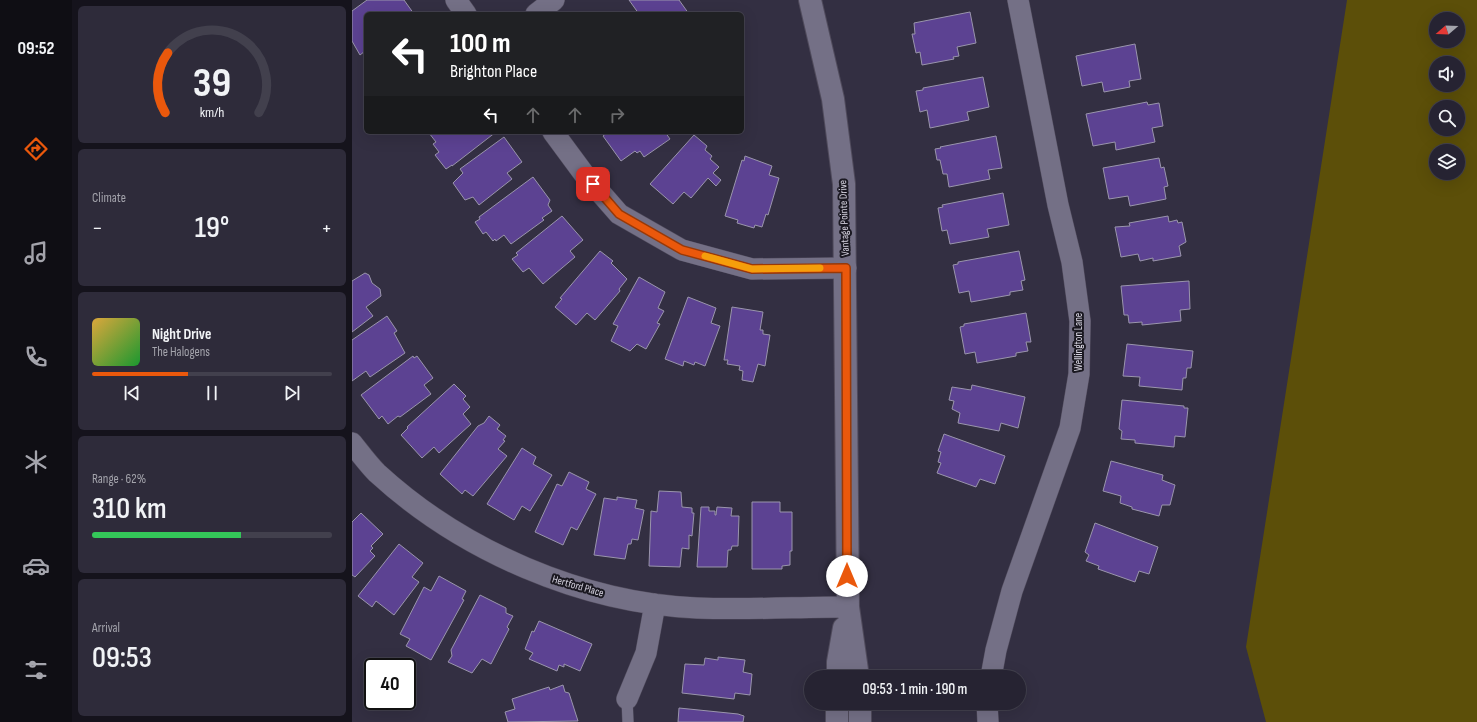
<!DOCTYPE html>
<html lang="en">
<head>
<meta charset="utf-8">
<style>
  body { margin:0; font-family:"Sofia Sans Condensed",sans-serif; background:#2e2b3a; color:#f1f3f6; height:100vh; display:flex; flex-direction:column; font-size:15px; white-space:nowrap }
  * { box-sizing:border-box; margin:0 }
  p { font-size:13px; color:#a4a4ac }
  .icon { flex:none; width:22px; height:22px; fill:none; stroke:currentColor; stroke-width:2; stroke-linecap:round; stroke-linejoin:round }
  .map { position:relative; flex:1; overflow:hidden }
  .details { display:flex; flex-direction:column; gap:6px; padding:6px; background:#15131c; width:280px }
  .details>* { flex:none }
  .guide { position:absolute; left:12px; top:12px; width:380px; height:122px; border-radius:6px; box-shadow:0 4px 16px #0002,0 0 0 1px #42404d; background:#202124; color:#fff; overflow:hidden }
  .needle { width:26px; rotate:251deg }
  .buttons { position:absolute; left:1077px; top:12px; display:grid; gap:8px }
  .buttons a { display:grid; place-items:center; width:36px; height:36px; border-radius:50%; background:#262332; box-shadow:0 4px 16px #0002,0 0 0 1px #42404d; font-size:20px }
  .speed { position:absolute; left:12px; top:658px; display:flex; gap:8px; font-size:20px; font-weight:700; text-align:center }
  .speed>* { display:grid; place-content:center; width:52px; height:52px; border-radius:50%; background:#262332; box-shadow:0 4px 16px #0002,0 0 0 1px #42404d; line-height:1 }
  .speed .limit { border:2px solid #111; border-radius:6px; background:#fff; color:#111 }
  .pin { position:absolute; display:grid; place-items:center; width:34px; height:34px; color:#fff; margin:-17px; border-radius:8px; box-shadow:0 2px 6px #0006 }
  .me { position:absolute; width:44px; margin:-22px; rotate:0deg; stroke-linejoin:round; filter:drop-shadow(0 0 3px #0008) }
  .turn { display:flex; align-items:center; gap:14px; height:84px; padding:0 20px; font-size:18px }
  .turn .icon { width:52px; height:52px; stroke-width:2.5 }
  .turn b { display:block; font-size:28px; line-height:34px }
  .lanes { display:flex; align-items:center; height:38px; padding:0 20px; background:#0003; justify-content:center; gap:20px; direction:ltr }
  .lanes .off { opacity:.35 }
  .big { font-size:30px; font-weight:600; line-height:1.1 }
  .details .widget { flex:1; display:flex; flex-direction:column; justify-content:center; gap:6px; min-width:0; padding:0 14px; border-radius:6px; background:#2e2b3a }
  .details .dial { align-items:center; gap:0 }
  .dial svg { height:104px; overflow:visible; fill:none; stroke:#42404d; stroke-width:7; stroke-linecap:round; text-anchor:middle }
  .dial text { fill:#f1f3f6; stroke:none }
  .song { display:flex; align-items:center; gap:12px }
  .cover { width:48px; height:48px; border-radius:6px; background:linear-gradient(135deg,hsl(40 70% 55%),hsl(130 70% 35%)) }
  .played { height:4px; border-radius:2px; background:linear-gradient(90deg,#ea580c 40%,#42404d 40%) }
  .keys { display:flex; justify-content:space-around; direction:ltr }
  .heat { display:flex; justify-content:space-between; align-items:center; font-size:22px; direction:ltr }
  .charge { height:6px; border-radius:3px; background:linear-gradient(90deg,#34c759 62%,#42404d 0) }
  .trip { position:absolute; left:452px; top:670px; width:222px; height:40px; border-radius:20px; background:#262332; box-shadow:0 4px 16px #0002,0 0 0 1px #42404d; font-weight:600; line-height:40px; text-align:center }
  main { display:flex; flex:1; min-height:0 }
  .dock { display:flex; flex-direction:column; width:72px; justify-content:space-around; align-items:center; background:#0f0e14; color:#a4a4ac }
  .dock .icon { width:28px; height:28px }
  .dock .on { color:#ea580c }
  .dock b { font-size:18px; color:#f1f3f6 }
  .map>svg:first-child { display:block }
  .green { fill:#5c4f09; fill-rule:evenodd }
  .building { fill:#5c4292; stroke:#9a95ac }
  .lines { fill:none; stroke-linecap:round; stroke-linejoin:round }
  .service-casing { stroke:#504b5c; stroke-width:12 }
  .minor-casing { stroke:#504b5c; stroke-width:22 }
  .tertiary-casing { stroke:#504b5c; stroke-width:24 }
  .service { stroke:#747086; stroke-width:11 }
  .minor { stroke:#747086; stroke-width:21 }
  .tertiary { stroke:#747086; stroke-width:22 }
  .route-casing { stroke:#983908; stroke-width:10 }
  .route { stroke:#ea580c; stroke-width:7 }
  .slow { stroke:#f59e0b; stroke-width:7 }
  .labels { text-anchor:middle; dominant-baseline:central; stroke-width:4; stroke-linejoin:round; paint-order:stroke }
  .street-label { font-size:11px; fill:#d7d4e1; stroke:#1a1821 }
</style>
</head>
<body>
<main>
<nav class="dock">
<b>09:52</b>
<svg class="icon on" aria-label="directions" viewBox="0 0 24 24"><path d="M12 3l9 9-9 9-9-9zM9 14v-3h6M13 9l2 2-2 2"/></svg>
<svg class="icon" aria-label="music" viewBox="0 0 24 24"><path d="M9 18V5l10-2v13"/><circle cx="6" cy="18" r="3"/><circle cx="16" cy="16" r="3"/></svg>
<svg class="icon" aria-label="phone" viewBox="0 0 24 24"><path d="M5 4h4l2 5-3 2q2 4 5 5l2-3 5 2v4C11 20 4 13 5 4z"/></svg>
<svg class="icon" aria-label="climate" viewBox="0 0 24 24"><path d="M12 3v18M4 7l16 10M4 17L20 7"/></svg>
<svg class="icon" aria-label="car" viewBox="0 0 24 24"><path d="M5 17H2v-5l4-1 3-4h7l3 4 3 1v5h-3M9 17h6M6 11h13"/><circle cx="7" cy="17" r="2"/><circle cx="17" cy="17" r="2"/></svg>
<svg class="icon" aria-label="filters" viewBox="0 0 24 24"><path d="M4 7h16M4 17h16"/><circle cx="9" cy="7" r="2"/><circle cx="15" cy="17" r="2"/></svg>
</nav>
<section class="details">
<div class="widget dial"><svg viewBox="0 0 100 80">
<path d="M14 69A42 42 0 1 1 86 69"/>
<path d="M14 69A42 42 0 0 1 16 23" stroke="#ea580c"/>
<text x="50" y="56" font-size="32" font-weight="700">39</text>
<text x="50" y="72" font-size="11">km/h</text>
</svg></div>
<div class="widget"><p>Climate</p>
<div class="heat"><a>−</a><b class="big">19°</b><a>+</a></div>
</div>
<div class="widget">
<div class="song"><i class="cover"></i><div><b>Night Drive</b><p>The Halogens</p></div></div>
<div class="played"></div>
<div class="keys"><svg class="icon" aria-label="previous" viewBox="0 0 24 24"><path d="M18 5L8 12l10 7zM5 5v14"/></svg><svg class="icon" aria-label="pause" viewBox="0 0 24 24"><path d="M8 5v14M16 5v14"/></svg><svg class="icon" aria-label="next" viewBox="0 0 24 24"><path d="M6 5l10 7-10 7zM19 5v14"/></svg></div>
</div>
<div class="widget"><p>Range · 62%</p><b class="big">310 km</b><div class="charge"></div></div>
<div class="widget"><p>Arrival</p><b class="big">09:53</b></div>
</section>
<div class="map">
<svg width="1125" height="722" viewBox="0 0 1125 722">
  <rect width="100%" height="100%" fill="#332f42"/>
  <path class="green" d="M995,0H1125V722H914L894,647ZM1084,19H1106V41H1084ZM1084,63H1106V85H1084ZM1084,107H1106V129H1084ZM1084,151H1106V173H1084Z"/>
  <path class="building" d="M15,0H52L62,14H14V52L13,51L8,55L0,41V11Z
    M277,0H327L337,14H287Z
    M618,12L624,43L605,47L607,56L601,57L602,59L570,65L568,52L564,53L560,34H563L562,23Z
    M783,44L789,79L777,81L778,87L752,92L750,82L730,86L724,56Z
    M631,77L637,107L615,112L617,120L578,128L575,110L568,112L564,91L571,90V88Z
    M795,102L796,105L807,103L811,126L800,128L803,142L764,150L763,142L741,146L734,114Z
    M78,132H144L100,166V165L94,169L83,155L87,152L81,144L84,142L77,133Z
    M256,132H313L318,139L292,157L288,151L285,153L283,151L269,161L251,136Z
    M342,135L355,146L353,150L360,156L358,159L367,167L361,173L369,180L364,186L356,178L339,198L332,192L321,204L298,184Z
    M644,136L650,168L636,170L638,179L597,187L595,174H591L588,160H585L583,149L589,148L588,147Z
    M152,137L170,162L155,173L160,179L127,205L121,197L113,200L101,183L111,173L108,169Z
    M393,156L420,166L417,175L427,178L416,215L414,214L410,227L403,225L402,228L385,223L386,220L373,216L390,160L392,161Z
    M807,158L809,168L812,167L816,186L812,187L814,199L778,206L776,196L757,199L751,168Z
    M181,177L198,200L196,205L200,211L190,218L192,220L159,244L152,235L144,241L143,239L141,241L134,232L131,234L123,222L128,219L127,217Z
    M651,193L657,225L635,229L637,237L598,244L595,230L590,231L586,208L591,207L590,205Z
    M210,216L231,240L218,251L223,257L191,284L177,268L171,272L160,259L166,255L164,253Z
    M816,216L817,222L825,220L826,223L830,222L834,242L827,246L829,256L801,261V258L788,261L786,254L769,257L763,227L778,226L777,223Z
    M248,251L261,261L259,263L275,279L267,289L268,291L243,320L235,313L224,325L203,307L210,299L208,298Z
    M667,251L673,280L669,281L671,290L658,292V295L619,302L617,291L607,293L601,265L606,264V262Z
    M13,273L17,275L20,283L28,289L29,296L14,307L21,316L0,332V281Z
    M287,277L313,292L306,308L312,311L305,323L308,324L294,349L285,344L278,351L259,341L266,326L261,324Z
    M837,281L838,309L828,310L829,321L790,325V322L777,323L776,315H772L769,286Z
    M336,297L364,308L359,323L368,326L353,366L343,362L342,365L332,361L331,366L313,359Z
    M380,307L411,312L408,330H411V334L418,335L413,366L406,364L401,382L390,380L391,371L387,370L388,366L375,364L376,360H372Z
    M674,313L679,342H674L676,351L664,353V356L625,363L623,352L613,354L608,327L612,326V324Z
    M35,316L45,331L42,333L53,353L18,377L14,371L0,381V340Z
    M775,344L841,351L839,368H835L834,378H831L830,390L787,386L788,377L771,376Z
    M61,356L62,358L65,356L81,378L72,385L79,394L48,417L46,416L36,424L30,416L27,419L9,395Z
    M102,384L114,396L111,399L118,407L111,414L119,424L87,453L82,447L70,458L49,435L56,428L55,427Z
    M620,385L673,397L666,428L649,423L647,431L606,423L608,413L600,409L602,401L597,400L600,387L619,390Z
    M770,400L832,406V408H836L833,437L823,436L822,447L783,443V440L769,439L770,431L767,429Z
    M137,416L148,425L145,429L154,436L151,440L153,441L146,449L155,456L121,496L113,490L110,494L88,474L126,426L132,423Z
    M592,434L653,456L643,484L628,479L624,487L585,473L589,463L586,462L589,452L586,451Z
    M170,448L184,457L181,464L200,475L178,511L170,506L162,520L135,504Z
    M759,461L811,475L810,480L823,485L818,505H810L807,516L780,509V507L768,503L769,496L751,491Z
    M217,472L237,482L234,489L244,494L225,530L219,527L211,545L183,532L205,484L210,486Z
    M307,491L329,492L330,507L340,508V513H342L340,536L337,535V549L330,548L328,567L297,566L299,511L305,512Z
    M265,497L285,500L283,508L292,510L286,540L280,539L279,544H276L273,559L242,555L252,498L265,500Z
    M400,502H428V512H440V551H438V565L430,566V569H400Z
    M349,507H357V511H363V515H364L365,507L380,508L379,516H387L386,546H380L379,550H376L375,567H345Z
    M9,513L31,534L19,546L21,548L18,551L23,556L3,577L0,575V522Z
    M743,523L806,547L797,574L787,571L783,582L746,569L747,566L734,561L737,555L733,552Z
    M47,544L71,563L60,577L67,582L42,615L24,601L20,607L6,596Z
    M87,576L114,591L110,599L112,600L79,660L54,646L58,639L48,634L72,587L79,591Z
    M128,595L154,608V613L161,616L155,627L157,629L139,664L130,659L120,673L96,662L100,656L99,650Z
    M187,621L240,644L228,671L212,664V667L207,665L205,671L177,659L181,653L173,649L180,631L182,632Z
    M366,657L393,660L391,672L400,674L398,695L383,693L382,699L330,693L333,664L352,665L353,658L366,660Z
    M211,685L213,692L217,693L226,721L156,722L153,712L163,709L160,699L197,687L198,690Z
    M327,708L386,714L392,716L391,722H326Z"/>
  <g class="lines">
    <g class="service-casing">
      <path id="service" d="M275,699L276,722"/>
    </g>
    <g class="minor-casing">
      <path id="minor" d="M104,0L114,14
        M184,14L202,0
        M201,132L232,174L267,214L330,250L400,269L494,268
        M0,443C8,453 16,464 25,473C110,551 230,603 345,608C395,610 446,607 496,607
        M639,677L644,650L660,591L718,428L727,374L728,321L720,262L706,205L666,0
        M275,699L294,653L303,604
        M635,703L636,722"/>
    </g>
    <g class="tertiary-casing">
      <path id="tertiary" d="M458,0L481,99L492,184L496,607L506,677
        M486,677V662L492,628
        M508,703V722
        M485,722V703"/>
    </g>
    <use href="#service" class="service"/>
    <use href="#minor" class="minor"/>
    <use href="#tertiary" class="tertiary"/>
  </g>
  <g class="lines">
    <g class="route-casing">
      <path id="route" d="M241,184L267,214L330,250L400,269L494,268L495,576"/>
    </g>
    <use href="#route" class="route"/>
    <path class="slow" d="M353,256L400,269L468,268"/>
  </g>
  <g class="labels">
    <g class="street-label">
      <text transform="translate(492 218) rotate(-92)">Vantage Pointe Drive</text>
      <text transform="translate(726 342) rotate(-90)">Wellington Lane</text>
      <text transform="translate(226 586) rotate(16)">Hertford Place</text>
    </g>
  </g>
</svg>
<div class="buttons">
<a><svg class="needle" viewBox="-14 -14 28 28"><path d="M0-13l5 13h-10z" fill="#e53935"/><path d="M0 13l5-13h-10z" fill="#a4a4ac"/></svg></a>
<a><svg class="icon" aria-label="sound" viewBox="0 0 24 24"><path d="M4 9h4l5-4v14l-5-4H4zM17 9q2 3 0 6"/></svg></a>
<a><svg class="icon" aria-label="search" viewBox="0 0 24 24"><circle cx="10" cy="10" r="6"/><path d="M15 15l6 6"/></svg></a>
<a><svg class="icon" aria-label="layers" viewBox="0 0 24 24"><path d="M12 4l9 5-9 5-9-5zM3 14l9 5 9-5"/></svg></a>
</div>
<div class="speed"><div class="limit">40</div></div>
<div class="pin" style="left:241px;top:184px;background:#d93025"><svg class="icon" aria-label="arrive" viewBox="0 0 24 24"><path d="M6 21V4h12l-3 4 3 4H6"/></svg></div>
<svg class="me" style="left:495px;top:576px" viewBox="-20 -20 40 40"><circle r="19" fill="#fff"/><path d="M0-13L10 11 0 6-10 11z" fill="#ea580c"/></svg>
<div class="trip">09:53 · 1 min · 190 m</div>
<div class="guide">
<div class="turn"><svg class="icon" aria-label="left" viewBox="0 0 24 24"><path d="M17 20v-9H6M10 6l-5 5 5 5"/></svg><div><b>100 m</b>Brighton Place</div></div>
<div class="lanes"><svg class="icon" aria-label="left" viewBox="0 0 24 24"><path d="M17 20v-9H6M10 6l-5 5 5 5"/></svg><svg class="icon off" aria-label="ahead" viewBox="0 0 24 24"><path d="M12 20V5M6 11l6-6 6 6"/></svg><svg class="icon off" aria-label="ahead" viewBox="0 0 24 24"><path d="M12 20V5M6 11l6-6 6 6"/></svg><svg class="icon off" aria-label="right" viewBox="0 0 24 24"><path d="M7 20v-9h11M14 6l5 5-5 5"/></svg></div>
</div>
</div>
</main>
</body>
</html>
